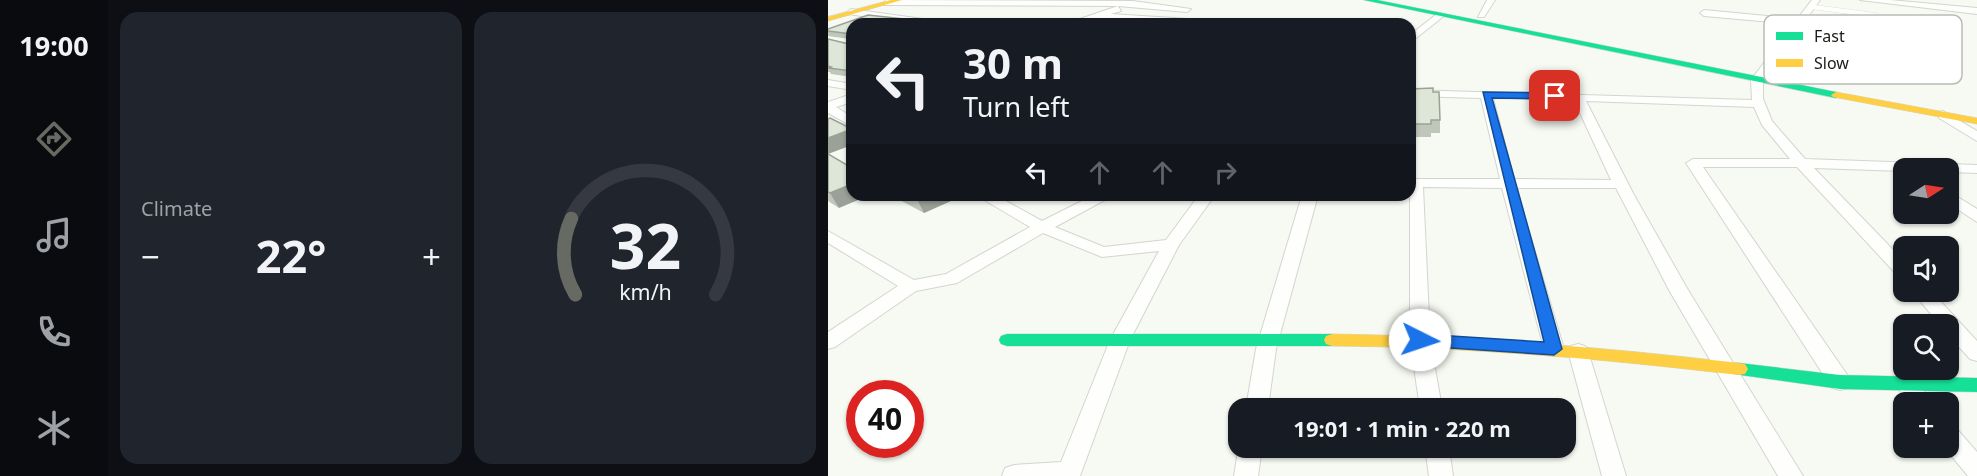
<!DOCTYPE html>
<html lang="en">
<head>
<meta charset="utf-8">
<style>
  body { margin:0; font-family:"Noto Sans",sans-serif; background:#20242c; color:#f1f3f6; height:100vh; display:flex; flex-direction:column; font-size:22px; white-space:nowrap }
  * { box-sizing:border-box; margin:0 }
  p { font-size:20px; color:#9ea1a6 }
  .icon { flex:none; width:33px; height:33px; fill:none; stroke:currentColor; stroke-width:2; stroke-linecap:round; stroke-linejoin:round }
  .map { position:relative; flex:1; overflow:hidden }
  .sheet { display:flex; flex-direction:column; gap:12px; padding:12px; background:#0d0f14; width:720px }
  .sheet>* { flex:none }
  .banner { position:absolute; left:18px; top:18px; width:570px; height:183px; border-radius:18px; box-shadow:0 2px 4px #0004; background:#171b24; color:#f1f3f6; overflow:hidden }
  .needle { width:39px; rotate:78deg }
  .buttons { position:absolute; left:1065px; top:158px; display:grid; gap:12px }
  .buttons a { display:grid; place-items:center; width:66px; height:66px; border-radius:12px; background:#171b24; box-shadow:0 2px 4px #0004; font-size:30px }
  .speed { position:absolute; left:18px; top:380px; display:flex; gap:12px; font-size:30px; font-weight:700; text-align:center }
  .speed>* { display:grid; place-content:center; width:78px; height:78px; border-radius:50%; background:#171b24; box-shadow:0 2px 4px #0004; line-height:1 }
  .speed .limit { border:9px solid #d22; background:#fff; color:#111 }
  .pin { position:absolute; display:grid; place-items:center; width:51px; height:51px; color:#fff; margin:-26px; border-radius:12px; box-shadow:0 3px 9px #0006 }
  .me { position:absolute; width:66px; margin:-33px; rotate:94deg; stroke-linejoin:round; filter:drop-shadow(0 0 4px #0008) }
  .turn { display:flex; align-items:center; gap:21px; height:126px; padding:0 18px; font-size:27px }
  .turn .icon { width:78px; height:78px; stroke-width:2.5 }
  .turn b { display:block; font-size:42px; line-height:51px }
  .lanes { display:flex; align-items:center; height:57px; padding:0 18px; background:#0003; justify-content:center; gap:30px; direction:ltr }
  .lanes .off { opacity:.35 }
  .big { font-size:45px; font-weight:700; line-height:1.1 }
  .sheet .card { flex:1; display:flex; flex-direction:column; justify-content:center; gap:9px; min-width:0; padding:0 21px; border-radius:18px; background:#20242c }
  .sheet .dial { align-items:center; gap:0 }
  .dial svg { height:156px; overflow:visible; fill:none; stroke:#363941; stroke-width:7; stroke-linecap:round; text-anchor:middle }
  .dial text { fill:#f1f3f6; stroke:none }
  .heat { display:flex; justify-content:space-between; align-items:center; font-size:33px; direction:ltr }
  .sheet .tiles { flex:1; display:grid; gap:12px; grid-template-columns:repeat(2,1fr) }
  .trip { position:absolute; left:400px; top:398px; width:348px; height:60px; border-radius:18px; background:#171b24; box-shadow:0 2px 4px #0004; font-weight:700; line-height:60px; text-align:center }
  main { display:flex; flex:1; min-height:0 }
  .menu { display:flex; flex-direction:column; width:108px; justify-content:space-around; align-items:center; background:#090b0e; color:#9ea1a6 }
  .menu .icon { width:42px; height:42px }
  .menu .active { color:#666a62 }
  .menu b { font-size:27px; color:#f1f3f6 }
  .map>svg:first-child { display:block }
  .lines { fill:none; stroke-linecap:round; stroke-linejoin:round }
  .lane-casing { stroke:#d2d6ce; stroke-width:5 }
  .street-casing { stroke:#d2d6ce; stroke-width:2 }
  .fast-casing { stroke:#d2d6ce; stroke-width:1 }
  .slow-casing { stroke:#d2d6ce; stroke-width:1 }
  .lane { stroke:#fefefd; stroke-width:4.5 }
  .street { fill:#fefefd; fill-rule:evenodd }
  .fast { fill:#16e098; fill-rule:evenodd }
  .slow { fill:#ffcf43; fill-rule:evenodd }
  .wall { fill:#bfc6ba }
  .shaded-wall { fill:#9ba197 }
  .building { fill:#dee6d8; stroke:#9ba197; stroke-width:1.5 }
  .route { fill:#1a73e8; stroke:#114b97; stroke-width:1.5 }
  .key { fill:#fff; stroke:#babbb8; stroke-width:1.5 }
  .key-label { font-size:16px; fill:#181c14 }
</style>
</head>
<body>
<main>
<nav class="menu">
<b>19:00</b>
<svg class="icon active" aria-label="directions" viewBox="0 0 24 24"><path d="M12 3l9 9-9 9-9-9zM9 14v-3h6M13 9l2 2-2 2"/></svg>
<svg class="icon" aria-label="music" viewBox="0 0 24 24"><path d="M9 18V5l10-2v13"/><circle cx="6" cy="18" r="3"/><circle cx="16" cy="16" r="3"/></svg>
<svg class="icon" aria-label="phone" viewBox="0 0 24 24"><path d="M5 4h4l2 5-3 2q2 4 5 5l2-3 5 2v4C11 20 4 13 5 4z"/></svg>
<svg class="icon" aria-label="climate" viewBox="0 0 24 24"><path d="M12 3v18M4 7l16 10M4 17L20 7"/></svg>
</nav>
<section class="sheet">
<div class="tiles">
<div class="card"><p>Climate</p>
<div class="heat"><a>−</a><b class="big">22°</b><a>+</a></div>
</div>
<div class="card dial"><svg viewBox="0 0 100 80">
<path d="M14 69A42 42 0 1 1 86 69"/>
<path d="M14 69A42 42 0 0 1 12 30" stroke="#666a62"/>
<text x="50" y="56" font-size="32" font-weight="700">32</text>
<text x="50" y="72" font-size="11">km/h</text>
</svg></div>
</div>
</section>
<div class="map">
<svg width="1149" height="476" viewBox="0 0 1149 476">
  <rect width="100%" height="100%" fill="#f6faf2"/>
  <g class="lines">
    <g class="lane-casing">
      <path id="lane" d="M985,7L1046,15
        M263,24L283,21L327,24"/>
    </g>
    <g class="street-casing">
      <path id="street" d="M58,0L305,1L363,9L359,12L290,6L293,11L283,14L392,21L397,24L269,19L252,24H237L290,6L55,5Z
        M659,0H667L656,17H650Z
        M984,0H992L935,80V99L944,121L977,159L1149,165V173L1120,172V168H1076V171L986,168L1076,261V277L1070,276L969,167H875L1020,376L1023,382L1020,388L1012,390L1004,388L858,163L865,159H962L934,125L926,107L758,101L806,195L860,290L975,476H950L841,290L788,188H688L736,349L733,354L726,356L719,354L716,349L674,188L595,187L602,340L614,408H592L582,340V179H672L653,98L582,96V90L924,100L923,80L965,24L876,16L872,13L876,10L969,19ZM665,98L746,100L783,180L686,179Z
        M1032,0H1062L1149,8V14Z
        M23,9L109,21L114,24H89L20,14L19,12Z
        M610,13L617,15L582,43V35Z
        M0,80L24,84V90L0,86Z
        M24,94V102L8,107L24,117V126L0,113V102Z
        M1115,111L1149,131V141L1111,118V112Z
        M1120,191L1149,209V222L1120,203Z
        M148,195H167L214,221L266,195H286L227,227L276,247L338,240L371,195H387L351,245L302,340L252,476H174L177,468L186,465L233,462L282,340L331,251L274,257L215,233L129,283L88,291L7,347L0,349V332L70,286L0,243V231L86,280L118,274L202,227Z
        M474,195H490L448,349L440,408H418L428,349Z
        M1084,291H1103L1149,341V361L1142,359L1120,335V324H1111Z
        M750,344L757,346L760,351L798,476H774L740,351L743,346Z
        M1078,376L1086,378L1104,402H1080L1067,384L1070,378Z
        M1120,426L1128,428L1149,452V476H1140L1116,447H1120Z
        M411,445L434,447L430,476H406Z
        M597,447H621L625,476H601Z"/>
    </g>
    <g class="fast-casing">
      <path id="fast" d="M536,0H549L1008,92L1013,95L1008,98Z
        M179,334H504L510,336L512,340L510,344L504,346H179L173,344L171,340L173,336Z
        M911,363L1012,375L1149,378V392L1012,389L905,374L902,369L905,364Z"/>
    </g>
    <g class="slow-casing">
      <path id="slow" d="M63,0H74L0,21V17Z
        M1008,92L1149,118V124L1005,97L1003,95Z
        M504,334C640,336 776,347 911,363L917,364L920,369L917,374L911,375C776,359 640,347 504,346L498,344L496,340L498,336Z"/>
    </g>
    <use href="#lane" class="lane"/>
    <use href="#street" class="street"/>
    <use href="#fast" class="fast"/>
    <use href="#slow" class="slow"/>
  </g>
  <path class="wall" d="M24,24V77L3,74L2,72H0V39L21,44L22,39L0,36V37V29Z
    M582,89L605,92L612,120V133H603V137H582Z
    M0,154L11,208L0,201Z
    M67,195H133L134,196L96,213L68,198Z"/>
  <path class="shaded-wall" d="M24,129V145L0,154V138Z
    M24,184V195H42L11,208L2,193Z
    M97,195H133L134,196L96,213L89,199Z"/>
  <path class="building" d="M40,15L122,24H24V71L0,68L3,67L0,66V39L21,44L23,34L0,31V29Z
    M605,88V92H611L612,120H603V124H582V89Z
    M2,118L24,129L0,138V119Z
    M0,154L24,168V184L2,193L0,192Z
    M82,195H97L89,199Z"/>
  <path class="route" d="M655,92L727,93L732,96L727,99L664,98L734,349L726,355L592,346L584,340L592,334L716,342Z"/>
  <rect x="936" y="15" width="198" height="69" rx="9" class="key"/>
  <rect x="948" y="32" width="27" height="8" fill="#16e098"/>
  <rect x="948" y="59" width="27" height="8" fill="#ffcf43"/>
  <g class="key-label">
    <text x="986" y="42">Fast</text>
    <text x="986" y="69">Slow</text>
  </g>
</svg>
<div class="buttons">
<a><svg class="needle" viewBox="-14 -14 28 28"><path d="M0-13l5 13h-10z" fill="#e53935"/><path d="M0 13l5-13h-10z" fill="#9ea1a6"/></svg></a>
<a><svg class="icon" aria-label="sound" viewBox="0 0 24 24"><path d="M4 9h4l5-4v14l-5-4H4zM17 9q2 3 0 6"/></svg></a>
<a><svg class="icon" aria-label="search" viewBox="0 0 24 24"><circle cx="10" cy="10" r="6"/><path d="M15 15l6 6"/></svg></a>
<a>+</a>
</div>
<div class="speed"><div class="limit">40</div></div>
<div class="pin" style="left:727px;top:96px;background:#d93025"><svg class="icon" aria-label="arrive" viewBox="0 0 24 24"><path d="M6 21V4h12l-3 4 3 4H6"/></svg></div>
<svg class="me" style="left:592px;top:340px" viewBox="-20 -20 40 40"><circle r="19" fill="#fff"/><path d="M0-13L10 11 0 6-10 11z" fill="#1a73e8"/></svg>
<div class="trip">19:01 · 1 min · 220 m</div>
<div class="banner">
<div class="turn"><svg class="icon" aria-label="left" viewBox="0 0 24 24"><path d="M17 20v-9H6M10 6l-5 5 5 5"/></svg><div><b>30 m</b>Turn left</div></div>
<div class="lanes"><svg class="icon" aria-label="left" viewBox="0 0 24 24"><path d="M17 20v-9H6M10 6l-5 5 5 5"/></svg><svg class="icon off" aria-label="ahead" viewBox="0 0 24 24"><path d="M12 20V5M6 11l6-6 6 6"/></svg><svg class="icon off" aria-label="ahead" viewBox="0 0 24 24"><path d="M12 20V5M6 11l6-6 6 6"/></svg><svg class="icon off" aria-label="right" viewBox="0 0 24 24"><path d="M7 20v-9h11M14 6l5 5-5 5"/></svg></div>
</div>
</div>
</main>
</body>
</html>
